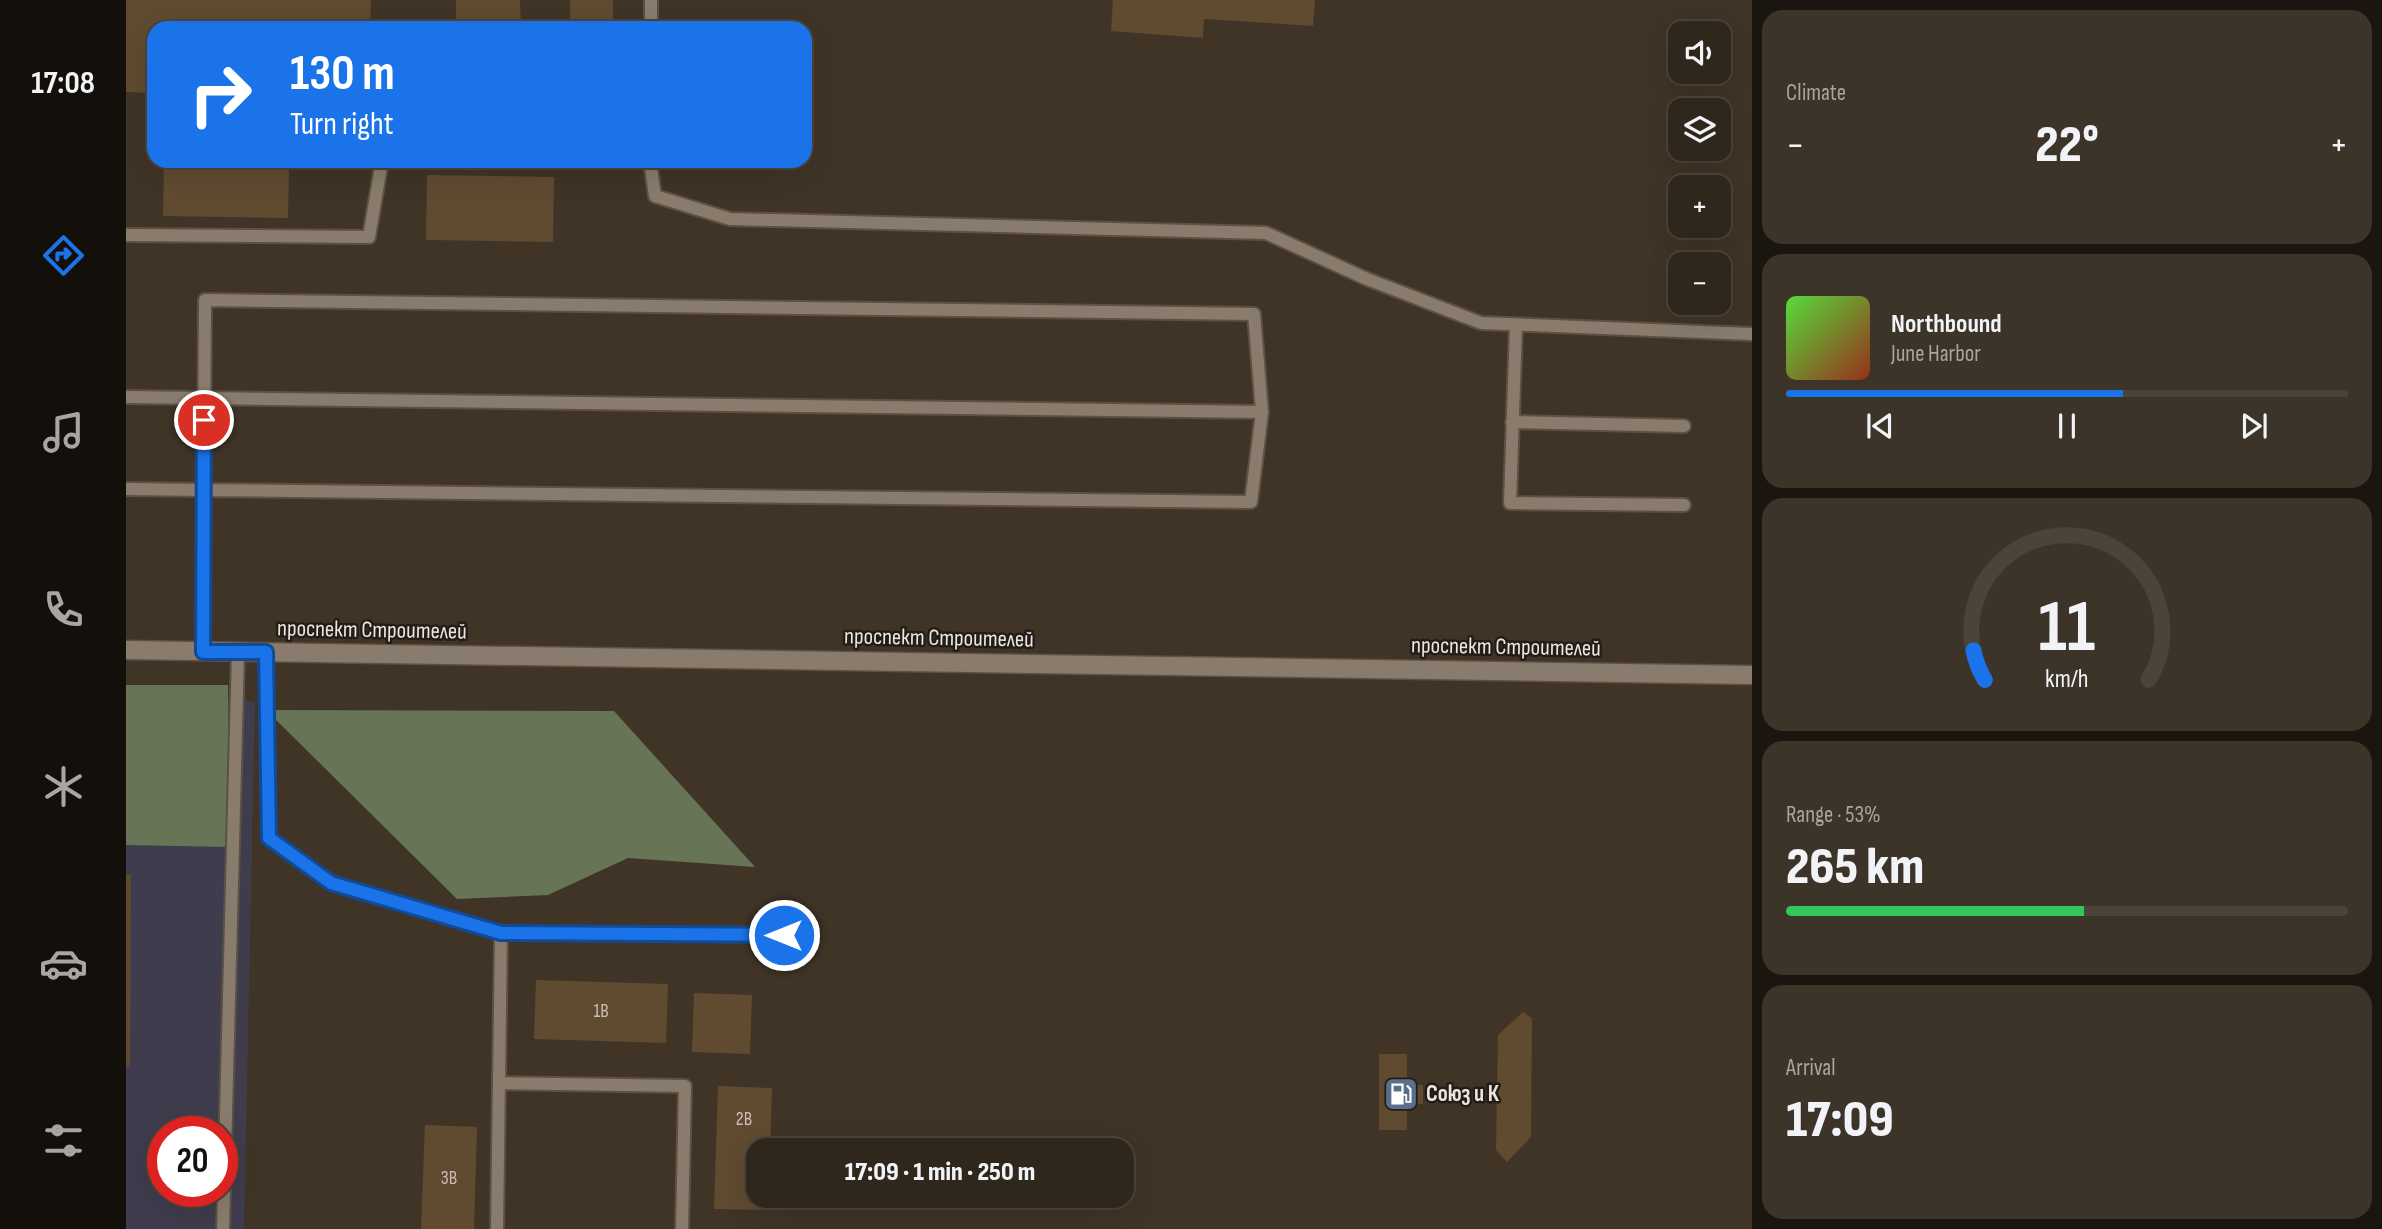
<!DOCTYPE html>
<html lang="en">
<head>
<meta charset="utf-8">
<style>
  body { margin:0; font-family:"Sofia Sans Condensed",sans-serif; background:#3c3329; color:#f1f3f6; height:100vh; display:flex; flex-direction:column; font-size:26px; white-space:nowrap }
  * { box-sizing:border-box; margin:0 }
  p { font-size:23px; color:#a8a5a3 }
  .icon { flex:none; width:38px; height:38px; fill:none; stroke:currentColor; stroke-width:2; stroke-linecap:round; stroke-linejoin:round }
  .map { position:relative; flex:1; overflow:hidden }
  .panel { display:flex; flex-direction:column; gap:10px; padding:10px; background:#1a150f; width:630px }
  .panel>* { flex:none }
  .hud { position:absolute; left:21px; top:21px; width:665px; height:147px; border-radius:21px; box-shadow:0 7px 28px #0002,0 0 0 2px #4b443b; background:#1a73e8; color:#fff; overflow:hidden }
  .fabs { position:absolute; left:1542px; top:21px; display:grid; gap:14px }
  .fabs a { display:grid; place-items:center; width:63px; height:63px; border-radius:14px; background:#30271c; box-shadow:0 7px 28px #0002,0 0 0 2px #4b443b; font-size:35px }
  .speed { position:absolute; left:21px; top:1116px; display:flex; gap:14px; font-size:35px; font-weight:700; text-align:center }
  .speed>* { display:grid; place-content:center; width:91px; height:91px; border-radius:50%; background:#30271c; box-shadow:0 7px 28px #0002,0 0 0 2px #4b443b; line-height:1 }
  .speed .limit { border:10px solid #d22; background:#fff; color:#111 }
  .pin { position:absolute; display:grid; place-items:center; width:60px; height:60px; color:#fff; margin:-30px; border:4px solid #fff; border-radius:50%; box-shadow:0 2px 7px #0007 }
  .me { position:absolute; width:77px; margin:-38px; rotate:270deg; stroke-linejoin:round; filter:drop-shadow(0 0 5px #0008) }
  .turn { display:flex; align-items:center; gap:24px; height:147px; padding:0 28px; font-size:32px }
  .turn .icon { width:91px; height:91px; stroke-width:2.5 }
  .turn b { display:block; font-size:49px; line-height:60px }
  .big { font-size:52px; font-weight:800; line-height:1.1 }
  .panel .tile { flex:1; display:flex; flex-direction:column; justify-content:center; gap:10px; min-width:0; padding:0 24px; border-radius:21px; background:#3c3329 }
  .panel .dial { align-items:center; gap:0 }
  .dial svg { height:182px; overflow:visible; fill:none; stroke:#4b443b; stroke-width:7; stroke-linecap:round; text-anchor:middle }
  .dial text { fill:#f1f3f6; stroke:none }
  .song { display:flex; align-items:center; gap:21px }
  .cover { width:84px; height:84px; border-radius:10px; background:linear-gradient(135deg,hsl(110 70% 55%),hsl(10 70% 35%)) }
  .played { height:7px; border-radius:4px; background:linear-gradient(90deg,#1a73e8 60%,#4b443b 60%) }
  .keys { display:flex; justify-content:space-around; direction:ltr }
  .heat { display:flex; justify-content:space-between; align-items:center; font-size:38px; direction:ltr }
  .charge { height:10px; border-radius:5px; background:linear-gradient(90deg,#34c759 53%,#4b443b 0) }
  .trip { position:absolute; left:620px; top:1138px; width:388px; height:70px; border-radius:21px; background:#30271c; box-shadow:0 7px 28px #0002,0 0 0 2px #4b443b; font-weight:800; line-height:70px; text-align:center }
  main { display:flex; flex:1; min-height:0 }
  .tabs { display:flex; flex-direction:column; width:126px; justify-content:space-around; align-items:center; background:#13100b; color:#a8a5a3 }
  .tabs .icon { width:49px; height:49px }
  .tabs .on { color:#1a73e8 }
  .tabs b { font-size:32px; color:#f1f3f6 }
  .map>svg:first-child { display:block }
  .education { fill:#3f3c4d; fill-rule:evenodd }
  .forest { fill:#677456 }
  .building { fill:#604b31 }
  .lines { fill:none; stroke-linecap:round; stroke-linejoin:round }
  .lane-casing { stroke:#5b5145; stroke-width:16 }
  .secondary-casing { stroke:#5b5145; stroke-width:21 }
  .lane { stroke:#897c6c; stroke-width:12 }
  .secondary { stroke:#897c6c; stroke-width:18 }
  .route-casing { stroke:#114b97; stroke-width:18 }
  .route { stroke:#1a73e8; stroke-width:12 }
  .labels { text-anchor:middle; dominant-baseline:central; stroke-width:5; stroke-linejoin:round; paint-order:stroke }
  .number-label { font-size:19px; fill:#cabfb3 }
  .street-label { font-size:23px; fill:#eee6de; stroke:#221d17 }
  .poi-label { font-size:23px; font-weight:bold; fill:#eee6de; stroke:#221d17; text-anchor:start }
</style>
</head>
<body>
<main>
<nav class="tabs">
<b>17:08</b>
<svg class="icon on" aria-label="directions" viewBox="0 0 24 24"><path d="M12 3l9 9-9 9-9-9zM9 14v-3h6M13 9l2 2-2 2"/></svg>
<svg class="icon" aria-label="music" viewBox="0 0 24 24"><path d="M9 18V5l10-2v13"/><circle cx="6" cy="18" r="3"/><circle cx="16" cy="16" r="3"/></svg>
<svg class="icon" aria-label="phone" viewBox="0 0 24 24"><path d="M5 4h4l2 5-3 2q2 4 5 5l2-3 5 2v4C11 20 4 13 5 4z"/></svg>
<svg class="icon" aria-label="climate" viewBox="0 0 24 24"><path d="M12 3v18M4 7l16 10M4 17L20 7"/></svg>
<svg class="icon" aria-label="car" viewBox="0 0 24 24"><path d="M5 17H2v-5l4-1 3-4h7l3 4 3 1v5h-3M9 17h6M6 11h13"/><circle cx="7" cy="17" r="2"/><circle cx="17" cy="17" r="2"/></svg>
<svg class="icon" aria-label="filters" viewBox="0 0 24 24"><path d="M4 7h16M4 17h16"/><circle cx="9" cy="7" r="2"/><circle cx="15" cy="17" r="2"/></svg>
</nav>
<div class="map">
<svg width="1626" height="1229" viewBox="0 0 1626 1229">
  <rect width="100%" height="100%" fill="#403426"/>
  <path class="education" d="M0,699L129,701L118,1229H0ZM37,1132H96V1192H37Z"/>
  <path class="forest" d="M0,685H102L103,847L0,845Z
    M140,710L488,711L629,867L502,858L422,895L331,899Z"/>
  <path class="building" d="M0,0H245L244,28H28V93L0,92Z
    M330,0H394L395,28H330Z
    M444,0H487V28H444Z
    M987,0H1189L1187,26L1078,19L1077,38L985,31Z
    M38,163L163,165L162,218L37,216Z
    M301,175L428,177L427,242L300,240Z
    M0,874L5,875L4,1067H0Z
    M410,980L542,984L540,1043L408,1039Z
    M568,993L626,995L624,1054L566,1052Z
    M1397,1012L1406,1018L1405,1137L1381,1162L1370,1150L1372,1035Z
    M1253,1054H1281V1085H1297V1104L1281,1103V1130H1253Z
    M592,1086L646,1088L644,1150H632V1195H642V1210L588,1209Z
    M299,1125L351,1127L348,1229H295Z"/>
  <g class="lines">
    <g class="lane-casing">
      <path id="lane" d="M525,28V0
        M524,161L529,196L604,219L1140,233L1241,279L1355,323L1626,334
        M0,235L243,237L256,161
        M1390,325L1384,503L1558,505
        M0,397L1136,412
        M1386,422L1558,426
        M0,489L78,490L1125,502L1136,412L1128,314L79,300C78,417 78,534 77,652
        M140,652L143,838L205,883L375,933L658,935
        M373,1083L559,1086L556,1229
        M97,1229L112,652
        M371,1229L375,933"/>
    </g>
    <g class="secondary-casing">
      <path id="secondary" d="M0,650L1626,675"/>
    </g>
    <use href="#lane" class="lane"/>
    <use href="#secondary" class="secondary"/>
  </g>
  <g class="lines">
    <g class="route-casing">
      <path id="route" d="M78,420L77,652H140L143,838L205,883L375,933L658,935"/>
    </g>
    <use href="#route" class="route"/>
  </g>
  <defs>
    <g id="fuel-square" transform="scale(1.75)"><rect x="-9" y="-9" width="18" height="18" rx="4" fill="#5c6f8a" stroke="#221d17"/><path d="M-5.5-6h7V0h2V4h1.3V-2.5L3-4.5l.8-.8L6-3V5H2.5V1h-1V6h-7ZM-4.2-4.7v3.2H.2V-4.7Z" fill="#fff"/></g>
  </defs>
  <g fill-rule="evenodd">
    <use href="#fuel-square" x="1275" y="1094"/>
  </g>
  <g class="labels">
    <g class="number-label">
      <text x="475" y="1011">1В</text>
      <text x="618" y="1119">2В</text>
      <text x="323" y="1178">3В</text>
    </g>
    <g class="street-label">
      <text transform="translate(246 630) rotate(1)">проспект Строителей</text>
      <text transform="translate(813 638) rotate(1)">проспект Строителей</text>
      <text transform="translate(1380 647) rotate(1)">проспект Строителей</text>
    </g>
    <g class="poi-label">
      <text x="1300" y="1094">Союз и К</text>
    </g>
  </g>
</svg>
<div class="fabs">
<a><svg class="icon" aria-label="sound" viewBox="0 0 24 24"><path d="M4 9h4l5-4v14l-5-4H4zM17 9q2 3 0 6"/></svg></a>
<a><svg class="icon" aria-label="layers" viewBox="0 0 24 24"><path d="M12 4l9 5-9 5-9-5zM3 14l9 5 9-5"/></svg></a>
<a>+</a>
<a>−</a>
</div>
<div class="speed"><div class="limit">20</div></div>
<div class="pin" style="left:78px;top:420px;background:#d93025"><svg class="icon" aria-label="arrive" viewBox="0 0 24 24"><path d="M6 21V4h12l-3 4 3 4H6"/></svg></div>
<svg class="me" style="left:658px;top:935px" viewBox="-20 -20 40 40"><circle r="17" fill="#1a73e8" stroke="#fff" stroke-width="3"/><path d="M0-11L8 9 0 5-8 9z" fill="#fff"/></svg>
<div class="trip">17:09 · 1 min · 250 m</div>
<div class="hud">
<div class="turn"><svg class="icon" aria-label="right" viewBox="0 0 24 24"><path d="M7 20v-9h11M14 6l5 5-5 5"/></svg><div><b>130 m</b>Turn right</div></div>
</div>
</div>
<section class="panel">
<div class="tile"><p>Climate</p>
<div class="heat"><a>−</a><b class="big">22°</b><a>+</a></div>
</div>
<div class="tile">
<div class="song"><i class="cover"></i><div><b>Northbound</b><p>June Harbor</p></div></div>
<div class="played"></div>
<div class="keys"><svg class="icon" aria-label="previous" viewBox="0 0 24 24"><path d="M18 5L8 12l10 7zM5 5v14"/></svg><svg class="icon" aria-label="pause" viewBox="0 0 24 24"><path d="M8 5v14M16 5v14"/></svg><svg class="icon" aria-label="next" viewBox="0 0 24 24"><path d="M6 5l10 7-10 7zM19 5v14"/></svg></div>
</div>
<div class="tile dial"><svg viewBox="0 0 100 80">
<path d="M14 69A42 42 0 1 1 86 69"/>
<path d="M14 69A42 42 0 0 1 9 56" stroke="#1a73e8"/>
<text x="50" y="56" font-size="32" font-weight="700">11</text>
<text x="50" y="72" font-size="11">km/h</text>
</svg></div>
<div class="tile"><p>Range · 53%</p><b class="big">265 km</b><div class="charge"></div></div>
<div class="tile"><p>Arrival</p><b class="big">17:09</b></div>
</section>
</main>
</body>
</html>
